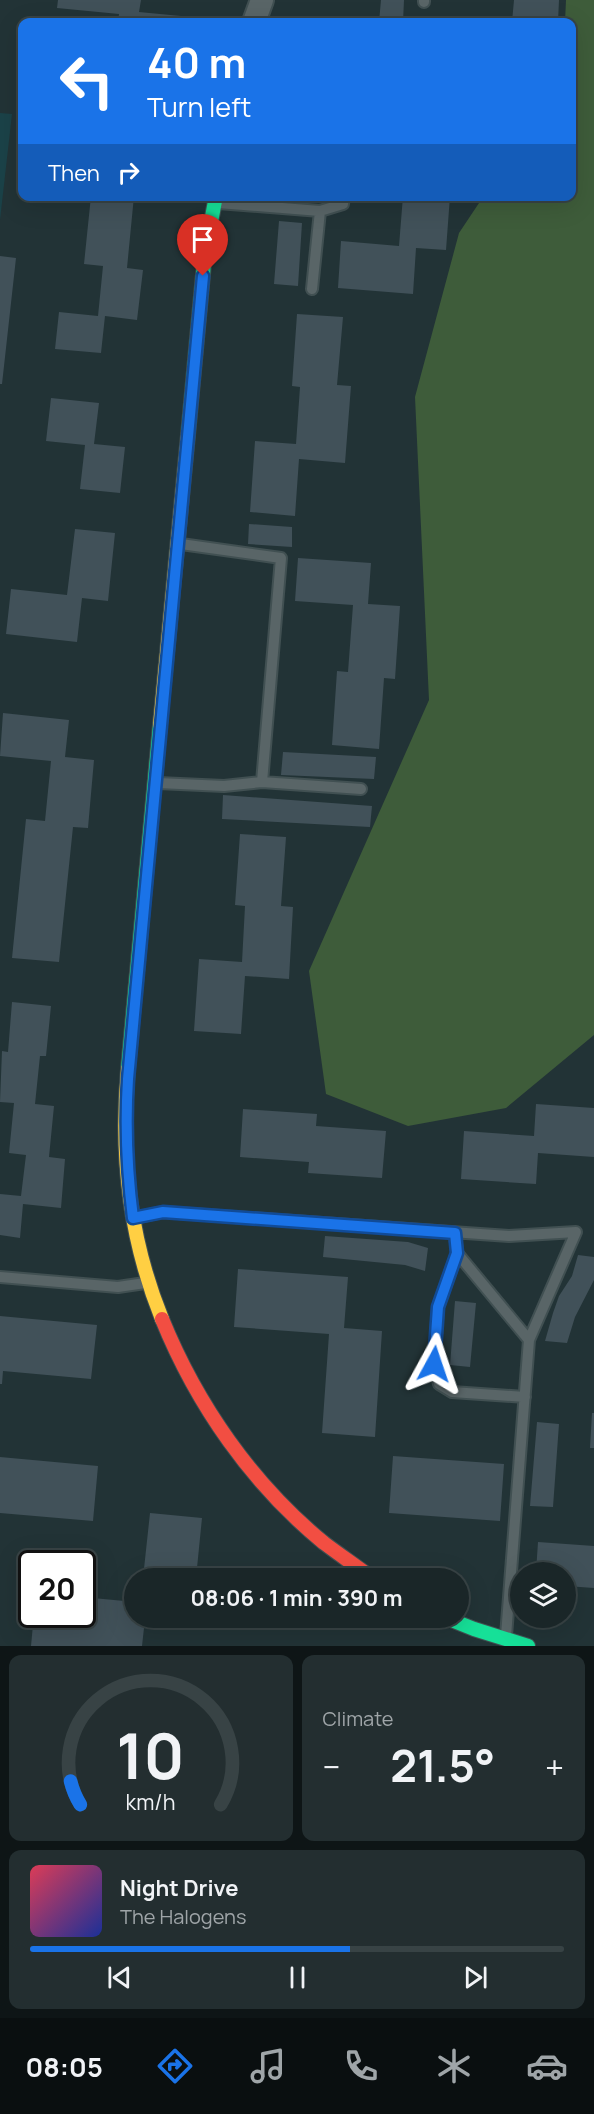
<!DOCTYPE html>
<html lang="en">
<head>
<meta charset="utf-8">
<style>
  body { margin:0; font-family:Manrope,sans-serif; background:#232e30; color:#f1f3f6; height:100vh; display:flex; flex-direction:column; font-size:22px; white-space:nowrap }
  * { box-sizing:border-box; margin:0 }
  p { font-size:20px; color:#9fa5a8 }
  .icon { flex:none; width:33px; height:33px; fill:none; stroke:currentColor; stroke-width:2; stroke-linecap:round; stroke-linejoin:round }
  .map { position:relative; height:1646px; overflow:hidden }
  .drawer { display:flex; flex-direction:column; gap:9px; padding:9px; background:#0e1516; flex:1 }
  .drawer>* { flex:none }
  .hud { position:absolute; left:18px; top:18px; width:558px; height:183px; border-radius:12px; box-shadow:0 6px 24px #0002,0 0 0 2px #384345; background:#1a73e8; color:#fff; overflow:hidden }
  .buttons { position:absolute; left:510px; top:1562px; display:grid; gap:12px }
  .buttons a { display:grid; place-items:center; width:66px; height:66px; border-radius:50%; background:#1a2628; box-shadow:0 6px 24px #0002,0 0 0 2px #384345; font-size:30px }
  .speed { position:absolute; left:18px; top:1550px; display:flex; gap:12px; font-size:30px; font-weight:700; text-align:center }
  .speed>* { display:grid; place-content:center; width:78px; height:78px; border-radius:50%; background:#1a2628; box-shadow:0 6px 24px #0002,0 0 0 2px #384345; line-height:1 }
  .speed .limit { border:3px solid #111; border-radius:9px; background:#fff; color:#111 }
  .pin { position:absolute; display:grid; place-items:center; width:51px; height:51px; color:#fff; margin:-62px -26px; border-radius:50% 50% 50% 0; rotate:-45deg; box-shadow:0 0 6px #0007 }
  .pin .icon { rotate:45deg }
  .me { position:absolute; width:66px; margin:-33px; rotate:5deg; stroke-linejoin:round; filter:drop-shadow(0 0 4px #0008) }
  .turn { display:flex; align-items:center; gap:21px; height:126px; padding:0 30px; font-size:27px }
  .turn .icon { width:78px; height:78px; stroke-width:2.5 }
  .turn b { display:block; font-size:42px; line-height:51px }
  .then { display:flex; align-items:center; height:57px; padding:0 30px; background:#0003; gap:12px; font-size:22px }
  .big { font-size:45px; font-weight:700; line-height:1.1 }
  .drawer .tile { flex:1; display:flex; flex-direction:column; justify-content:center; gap:9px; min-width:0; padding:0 21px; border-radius:12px; background:#232e30 }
  .drawer .dial { align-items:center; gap:0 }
  .dial svg { height:156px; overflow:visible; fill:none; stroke:#384345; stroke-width:7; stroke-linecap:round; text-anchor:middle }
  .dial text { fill:#f1f3f6; stroke:none }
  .song { display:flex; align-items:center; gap:18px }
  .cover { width:72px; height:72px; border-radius:9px; background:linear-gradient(135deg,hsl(350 70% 55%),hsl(230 70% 35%)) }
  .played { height:6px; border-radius:3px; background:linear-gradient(90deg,#1a73e8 60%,#384345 60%) }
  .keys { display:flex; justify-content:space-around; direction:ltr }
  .heat { display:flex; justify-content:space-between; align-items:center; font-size:33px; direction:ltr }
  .drawer .tiles { flex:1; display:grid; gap:9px; grid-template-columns:1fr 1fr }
  .tile:last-child { grid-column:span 2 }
  .trip { position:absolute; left:124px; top:1568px; width:345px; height:60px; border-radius:30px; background:#1a2628; box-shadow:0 6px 24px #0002,0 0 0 2px #384345; font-weight:700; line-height:60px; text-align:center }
  .tabs { display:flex; height:96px; justify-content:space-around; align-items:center; background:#0a0f10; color:#9fa5a8 }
  .tabs .icon { width:42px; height:42px }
  .tabs .active { color:#1a73e8 }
  .tabs b { font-size:27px; color:#f1f3f6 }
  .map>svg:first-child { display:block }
  .built { fill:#1b4248 }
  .green { fill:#3e5c3a }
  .building { fill:#415159 }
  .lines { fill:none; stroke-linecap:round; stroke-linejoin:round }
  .lane-casing { stroke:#415052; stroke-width:14 }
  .street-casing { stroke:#415052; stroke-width:26 }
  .fast-casing { stroke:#415052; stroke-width:16 }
  .slow-casing { stroke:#415052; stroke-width:16 }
  .jam-casing { stroke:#415052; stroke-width:16 }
  .lane { stroke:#596567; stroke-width:10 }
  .street { stroke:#596567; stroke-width:22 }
  .fast { stroke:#16e098; stroke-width:14 }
  .slow { stroke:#ffcf43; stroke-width:14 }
  .jam { stroke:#f24e42; stroke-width:14 }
  .route-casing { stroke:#114b97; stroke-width:15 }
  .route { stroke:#1a73e8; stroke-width:10 }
</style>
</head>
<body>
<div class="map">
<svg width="594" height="1646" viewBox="0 0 594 1646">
  <rect width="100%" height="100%" fill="#223336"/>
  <path class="built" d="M0,113L12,114L0,220Z"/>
  <path class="green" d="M566,0H594V1035L506,1108L408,1126L326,1094L309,971L429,700L415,397L459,233L483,197L572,196V22H565Z"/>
  <path class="building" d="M58,0H141L139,12L181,16L180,22H118L119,14L57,8Z
    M381,0H404L403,22H379Z
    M514,0H559L558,22H512Z
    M91,196H134L127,268L143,270L137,320L105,316L101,353L55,349L59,312L98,316L103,266L84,264Z
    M403,196H450L446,250L416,248L413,294L338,288L341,241L399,246Z
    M279,221L302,223L298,286L274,284Z
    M0,256L16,258L2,384H0Z
    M297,314L343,317L337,385L351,386L345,463L299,459L295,516L250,512L255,441L296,444L300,387L292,386Z
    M51,398L99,403L94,444L125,447L120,493L80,489L85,445L46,441Z
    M249,524L292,527V547L248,544Z
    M75,529L115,533L108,601L82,598L77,642L6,634L11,589L67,595Z
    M298,558L371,563L368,604L400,606L395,679L384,678L379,749L332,745L337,671L348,672L353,605L295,601Z
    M3,713L69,720L65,757L94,760L88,828L73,827L59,962L12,958L26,819L45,821L51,761L0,756Z
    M283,752L376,757L374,779L281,775Z
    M223,795L372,806L370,827L222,819Z
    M240,834L286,837L281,906L293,907L289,979L245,976L241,1034L194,1031L199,959L242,962L245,906L235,905Z
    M12,1002L51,1006L46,1056H40L35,1104L54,1106L49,1157L65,1159L61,1208L23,1204L20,1238L0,1235V1194L21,1196L26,1155L9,1153L14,1103L0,1102L2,1051L8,1052Z
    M536,1104L594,1108V1157L538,1153L536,1184L461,1179L464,1131L534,1136Z
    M243,1109L317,1114L316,1126L386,1131L382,1178L308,1173L309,1162L240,1157Z
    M325,1236L408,1242L428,1248L425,1271L405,1265L323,1257Z
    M578,1255L594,1257V1280L575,1317L567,1343L545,1341L553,1313L559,1296L572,1276Z
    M238,1269L348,1277L344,1328L382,1331L375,1437L322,1433L329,1334L234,1327Z
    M455,1301L476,1303L470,1367L450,1365Z
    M0,1316L97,1325L91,1379L3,1371L2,1384H0Z
    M592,1413H594V1448H590Z
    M537,1422L559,1424L553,1507L530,1506Z
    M393,1456L504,1464L500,1521L389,1513Z
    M0,1457L98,1466L93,1521L0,1513Z
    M150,1513L202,1518L196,1578H143Z
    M538,1542L594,1546V1588L566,1586V1572H536Z
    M82,1597L135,1602V1617H192V1624L145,1619L142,1646H31L34,1614H82Z"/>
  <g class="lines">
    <g class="lane-casing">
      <path id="lane" d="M424,2V0
        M218,203L320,211L343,204L344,196
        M312,289L320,211
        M181,544L281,558L262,782
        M158,783L224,786L262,782L361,789
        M134,1218L163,1212L509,1236L576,1232L529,1340L506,1636
        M455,1233L457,1253L529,1340
        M457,1253L438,1307L434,1364L439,1384L452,1392L525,1397
        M0,1277L118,1287L145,1283"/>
    </g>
    <g class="street-casing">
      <path id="street" d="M254,22L262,0"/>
    </g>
    <g class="fast-casing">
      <path id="fast" d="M188,435L205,253L216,196
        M128,1069L160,725
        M444,1617L474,1629L528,1646"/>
    </g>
    <g class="slow-casing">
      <path id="slow" d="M160,725L188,435
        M128,1069C120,1154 130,1240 162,1319"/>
    </g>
    <g class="jam-casing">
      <path id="jam" d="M162,1319C197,1405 252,1484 324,1543C340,1555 356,1566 372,1578"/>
    </g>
    <use href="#lane" class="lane"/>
    <use href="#street" class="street"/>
    <use href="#fast" class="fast"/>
    <use href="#slow" class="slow"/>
    <use href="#jam" class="jam"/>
  </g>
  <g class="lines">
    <g class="route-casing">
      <path id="route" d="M203,276L128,1079C125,1126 127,1171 133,1218L163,1212L455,1233L457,1253L438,1307L434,1364"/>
    </g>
    <use href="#route" class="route"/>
  </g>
</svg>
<div class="buttons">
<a><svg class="icon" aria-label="layers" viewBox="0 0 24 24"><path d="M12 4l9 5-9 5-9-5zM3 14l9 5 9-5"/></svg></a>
</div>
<div class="speed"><div class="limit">20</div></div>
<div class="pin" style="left:203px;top:276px;background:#d93025"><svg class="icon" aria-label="arrive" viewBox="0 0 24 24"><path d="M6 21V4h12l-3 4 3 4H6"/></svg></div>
<svg class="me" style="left:434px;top:1364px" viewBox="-20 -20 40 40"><path d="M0-17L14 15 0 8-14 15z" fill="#1a73e8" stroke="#fff" stroke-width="4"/></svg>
<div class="trip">08:06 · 1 min · 390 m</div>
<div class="hud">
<div class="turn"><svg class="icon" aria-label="left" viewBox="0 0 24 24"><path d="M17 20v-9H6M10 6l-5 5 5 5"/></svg><div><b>40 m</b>Turn left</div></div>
<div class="then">Then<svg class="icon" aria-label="right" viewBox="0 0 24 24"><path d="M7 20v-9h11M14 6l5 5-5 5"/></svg></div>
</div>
</div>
<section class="drawer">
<div class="tiles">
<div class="tile dial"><svg viewBox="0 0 100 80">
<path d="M14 69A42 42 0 1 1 86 69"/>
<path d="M14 69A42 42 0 0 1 9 57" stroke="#1a73e8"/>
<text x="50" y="56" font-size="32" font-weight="700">10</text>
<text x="50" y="72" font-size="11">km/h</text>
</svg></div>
<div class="tile"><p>Climate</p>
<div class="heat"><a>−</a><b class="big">21.5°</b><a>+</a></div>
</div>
<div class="tile">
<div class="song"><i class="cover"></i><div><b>Night Drive</b><p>The Halogens</p></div></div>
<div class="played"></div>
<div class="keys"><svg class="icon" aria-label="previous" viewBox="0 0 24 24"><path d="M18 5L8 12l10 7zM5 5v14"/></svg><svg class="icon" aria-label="pause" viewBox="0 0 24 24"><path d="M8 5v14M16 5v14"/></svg><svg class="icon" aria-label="next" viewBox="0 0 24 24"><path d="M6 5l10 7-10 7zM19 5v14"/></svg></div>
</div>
</div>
</section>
<nav class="tabs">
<b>08:05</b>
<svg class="icon active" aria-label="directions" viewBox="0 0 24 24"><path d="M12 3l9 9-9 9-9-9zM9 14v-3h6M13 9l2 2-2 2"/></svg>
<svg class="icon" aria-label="music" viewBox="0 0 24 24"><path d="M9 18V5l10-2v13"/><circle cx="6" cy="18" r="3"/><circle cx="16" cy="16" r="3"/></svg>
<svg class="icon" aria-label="phone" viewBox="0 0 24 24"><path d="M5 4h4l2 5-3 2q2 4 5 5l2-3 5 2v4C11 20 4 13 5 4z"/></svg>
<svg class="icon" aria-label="climate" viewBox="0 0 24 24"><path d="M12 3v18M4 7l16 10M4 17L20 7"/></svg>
<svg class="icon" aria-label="car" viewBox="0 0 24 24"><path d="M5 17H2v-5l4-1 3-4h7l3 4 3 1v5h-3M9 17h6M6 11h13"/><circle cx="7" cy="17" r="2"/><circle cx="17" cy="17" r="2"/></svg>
</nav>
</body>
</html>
